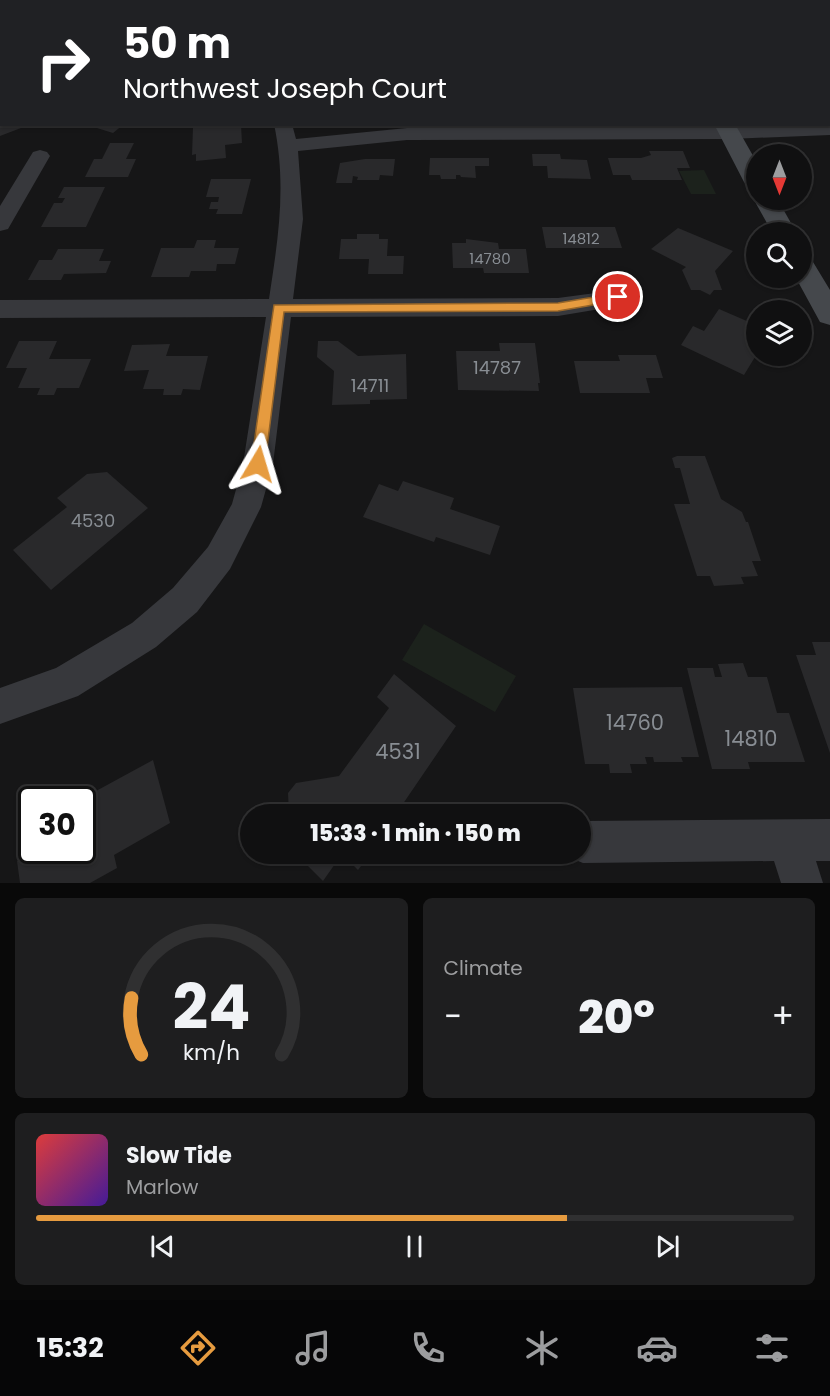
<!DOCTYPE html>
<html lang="en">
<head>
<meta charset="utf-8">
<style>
  body { margin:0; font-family:Poppins,sans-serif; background:#1e1e1f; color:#f1f3f6; height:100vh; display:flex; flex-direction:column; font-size:22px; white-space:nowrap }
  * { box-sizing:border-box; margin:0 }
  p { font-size:20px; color:#9c9d9f }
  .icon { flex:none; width:33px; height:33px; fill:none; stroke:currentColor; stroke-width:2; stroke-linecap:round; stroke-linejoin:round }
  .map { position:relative; height:883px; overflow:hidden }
  .side { display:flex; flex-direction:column; gap:15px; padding:15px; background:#090909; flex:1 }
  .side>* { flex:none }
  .top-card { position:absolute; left:0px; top:0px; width:831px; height:126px; box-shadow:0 2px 4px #0004,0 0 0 2px #303031; background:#202124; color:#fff; overflow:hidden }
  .needle { width:39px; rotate:180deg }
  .tools { position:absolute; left:746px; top:144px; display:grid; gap:12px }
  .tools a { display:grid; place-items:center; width:66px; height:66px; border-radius:50%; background:#101011; box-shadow:0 2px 4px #0004,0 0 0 2px #303031; font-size:30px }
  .speed { position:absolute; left:18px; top:786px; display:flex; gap:12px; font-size:30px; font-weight:700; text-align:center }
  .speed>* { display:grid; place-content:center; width:78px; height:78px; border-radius:50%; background:#101011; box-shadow:0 2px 4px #0004,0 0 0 2px #303031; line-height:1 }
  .speed .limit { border:3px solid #111; border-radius:9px; background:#fff; color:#111 }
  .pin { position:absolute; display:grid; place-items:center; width:51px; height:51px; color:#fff; margin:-26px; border:3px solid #fff; border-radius:50%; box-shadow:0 2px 6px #0007 }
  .me { position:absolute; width:66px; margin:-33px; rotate:7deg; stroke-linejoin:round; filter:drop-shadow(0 0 4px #0008) }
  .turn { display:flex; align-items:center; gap:21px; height:126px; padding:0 24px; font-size:27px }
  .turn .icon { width:78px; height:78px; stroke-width:2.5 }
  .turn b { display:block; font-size:42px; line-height:51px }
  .big { font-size:45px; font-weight:800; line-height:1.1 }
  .side .widget { flex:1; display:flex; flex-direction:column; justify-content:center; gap:9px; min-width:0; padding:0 21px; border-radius:9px; background:#1e1e1f }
  .side .dial { align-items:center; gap:0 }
  .dial svg { height:156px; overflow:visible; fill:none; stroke:#303031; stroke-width:7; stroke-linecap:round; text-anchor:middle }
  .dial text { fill:#f1f3f6; stroke:none }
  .song { display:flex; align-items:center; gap:18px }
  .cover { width:72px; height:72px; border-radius:9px; background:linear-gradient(135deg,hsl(0 70% 55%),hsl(260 70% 35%)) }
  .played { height:6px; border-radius:3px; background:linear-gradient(90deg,#e69b3f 70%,#303031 70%) }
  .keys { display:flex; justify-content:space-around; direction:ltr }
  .heat { display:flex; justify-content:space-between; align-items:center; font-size:33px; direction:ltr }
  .side .tiles { flex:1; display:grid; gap:15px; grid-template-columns:1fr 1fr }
  .widget:last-child { grid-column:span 2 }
  .trip { position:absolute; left:240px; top:804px; width:351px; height:60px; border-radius:30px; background:#101011; box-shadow:0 2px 4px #0004,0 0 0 2px #303031; font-weight:800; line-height:60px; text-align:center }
  .dock { display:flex; height:96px; justify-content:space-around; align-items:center; background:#060607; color:#9c9d9f }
  .dock .icon { width:42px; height:42px }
  .dock .on { color:#e69b3f }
  .dock b { font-size:27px; color:#f1f3f6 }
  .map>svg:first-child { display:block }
  .green { fill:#1c221c }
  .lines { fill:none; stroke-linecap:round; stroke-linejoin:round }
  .stream { fill:#2d363b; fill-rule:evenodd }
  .building { fill:#29292b }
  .path { stroke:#3d3f43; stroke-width:2; stroke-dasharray:1.5 3; stroke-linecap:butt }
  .minor { fill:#37383c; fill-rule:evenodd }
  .secondary { fill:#45484c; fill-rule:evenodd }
  .route { fill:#e69b3f; stroke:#966529; stroke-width:1.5 }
  .labels { text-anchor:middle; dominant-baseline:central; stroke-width:6; stroke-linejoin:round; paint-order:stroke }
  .far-number-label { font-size:15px; fill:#888d93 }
  .number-label { font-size:18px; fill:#888d93 }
  .near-number-label { font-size:21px; fill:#888d93 }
</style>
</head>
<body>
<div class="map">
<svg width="830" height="883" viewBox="0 0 830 883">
  <rect width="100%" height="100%" fill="#161617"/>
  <path class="green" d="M0,0H177L2,2L0,93Z
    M704,170L716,194H691L679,171Z
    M424,624L516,676L495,712L402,660Z"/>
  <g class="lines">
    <path class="stream" d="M111,0H115L114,2H109Z
      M0,74H2V76H0Z"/>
  </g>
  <path class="building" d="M0,124H18L21,128L0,136Z
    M84,124H124L113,133Z
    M217,124L218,127L241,125L242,143L225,145L226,158L196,161V154L192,155L193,127Z
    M110,143H134L126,159H136L128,177H85L94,159H102Z
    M649,151H683L690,168H677L682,180H632L630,175H613L608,158H641L651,155Z
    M532,154H560L561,159L587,160L591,179L548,178L547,166H533Z
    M430,158H489V166H475L476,178L461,177L460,175H456V179H441L440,175H429Z
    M365,159H395L393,176L380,175L379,180H357L358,177L353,176L352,183H336L340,163Z
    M211,179H251L242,214H216L218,209H209L211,202H218L219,197H206Z
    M64,187H105L86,227H41L54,203H62L65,198H58Z
    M542,227H615L622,248H546Z
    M678,228L733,251L715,271L722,290H714L710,295L700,290H691L682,270L686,267L651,249Z
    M357,234H379V239H388L387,256H404L403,274H368L369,259H339L341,239H357Z
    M466,239L498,243L499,249H526L529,273H484L483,268H453L452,243H466Z
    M197,240H216L214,248H239L235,264H217L216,271H191L189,277H151L161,248H194Z
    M58,249H104L99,261H111L106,273L64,274L61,280H28L39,260H52Z
    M719,309L756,325V356H766L763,361L755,357L744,375L681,345L693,326L704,331Z
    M19,341H57L49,359H91L79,388H57L54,395H37L40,388H18L27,368H6Z
    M318,341H338L358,356L406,354L407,399L370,400V404L332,405L334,371L317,357Z
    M499,343H535L540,383H538L539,391L458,390L456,351H500Z
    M170,344L166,356H208L200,390L183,389L181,395H163L164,389H143L149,370L124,371L132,345Z
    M618,355H656L663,378H646L650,393H580L574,361H620Z
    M677,456H705L721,499L742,512L746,522H748L761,561H752L758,576L741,577L744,584L714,586L710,576H697L674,504H690L680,468H675L672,458Z
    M107,472L148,508L51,590L13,550L67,507L57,498L87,474Z
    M403,481L454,498L450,509L500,526L490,555L436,537L434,542L363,517L379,484L398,491Z
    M812,642H830V753L796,655H816Z
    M743,663L748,677H767L777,713H789L805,762H748L750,769H712L687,668H713L715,677H722L718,664Z
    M394,674L456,726L396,814H289L288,793L296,783L339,776L389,708L377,697Z
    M682,687L699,757H681L683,762H654L653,757H645L647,764H630L632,773H610L609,764H585L573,688Z
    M153,760L170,823L114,855L117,868L90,883H20L17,861L36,850H82V824L90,820L85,797Z
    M307,854H370L358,870L342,854L323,881L302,860Z"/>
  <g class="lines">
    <path class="path" d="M95,2L97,0"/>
    <path class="minor" d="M264,0H278L263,2Z
      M803,0H817L802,2Z
      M830,123V135L729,139L407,140L298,151L303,219L293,299L558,298L618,290L626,292L630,298L626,304L618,306L558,316L291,317L273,464L261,507L230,569L197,612L156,647L78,696L0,724V688L56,668L132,623L173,588L208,547L232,504L243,464L266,317L0,318V300L269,299C278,239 287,186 274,124H292L296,139L407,128L729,127Z
      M40,150L47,152L50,156L8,229L0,231V206L33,152Z
      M830,819V861H816L823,883H781L774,861L583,863L568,857L567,854H580V822L583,821Z"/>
    <path class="secondary" d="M648,0H664L665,2H647Z
      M714,124H735L756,161V189L748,187L744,182Z
      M756,197V200H778L796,232H772L754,200Z
      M801,254L810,257L830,290V325L820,322L796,278H801Z"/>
  </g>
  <path class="route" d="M618,293L622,295V300L558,311L284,312L265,464L263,469H254L251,464L274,305L558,303Z"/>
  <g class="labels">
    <g class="far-number-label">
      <text x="581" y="238">14812</text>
      <text x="490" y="258">14780</text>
    </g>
    <g class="number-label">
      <text x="497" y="367">14787</text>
      <text x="370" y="385">14711</text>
      <text x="93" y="520">4530</text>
    </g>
    <g class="near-number-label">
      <text x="635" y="722">14760</text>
      <text x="751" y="738">14810</text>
      <text x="398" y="751">4531</text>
    </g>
  </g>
</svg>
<div class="tools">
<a><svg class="needle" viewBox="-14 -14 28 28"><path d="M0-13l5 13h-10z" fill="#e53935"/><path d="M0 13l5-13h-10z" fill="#9c9d9f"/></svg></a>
<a><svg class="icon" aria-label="search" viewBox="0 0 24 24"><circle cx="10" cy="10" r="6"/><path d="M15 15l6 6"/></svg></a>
<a><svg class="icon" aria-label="layers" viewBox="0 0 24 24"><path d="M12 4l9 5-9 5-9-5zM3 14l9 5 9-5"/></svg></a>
</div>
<div class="speed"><div class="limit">30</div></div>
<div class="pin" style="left:618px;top:297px;background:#d93025"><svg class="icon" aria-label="arrive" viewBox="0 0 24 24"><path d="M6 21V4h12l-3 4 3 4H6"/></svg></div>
<svg class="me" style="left:258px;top:464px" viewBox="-20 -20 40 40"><path d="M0-17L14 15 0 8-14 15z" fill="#e69b3f" stroke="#fff" stroke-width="4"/></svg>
<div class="trip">15:33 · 1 min · 150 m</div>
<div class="top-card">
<div class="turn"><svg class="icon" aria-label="right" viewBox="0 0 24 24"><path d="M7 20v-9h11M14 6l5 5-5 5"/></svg><div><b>50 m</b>Northwest Joseph Court</div></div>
</div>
</div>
<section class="side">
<div class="tiles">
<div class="widget dial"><svg viewBox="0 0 100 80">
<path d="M14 69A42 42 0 1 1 86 69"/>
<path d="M14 69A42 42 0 0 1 9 40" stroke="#e69b3f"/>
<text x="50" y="56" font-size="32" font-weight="700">24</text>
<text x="50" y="72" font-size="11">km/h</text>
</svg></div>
<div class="widget"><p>Climate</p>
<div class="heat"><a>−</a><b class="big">20°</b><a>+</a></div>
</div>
<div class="widget">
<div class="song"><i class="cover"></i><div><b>Slow Tide</b><p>Marlow</p></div></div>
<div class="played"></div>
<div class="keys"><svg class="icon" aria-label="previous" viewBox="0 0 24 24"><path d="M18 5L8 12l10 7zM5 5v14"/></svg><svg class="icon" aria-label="pause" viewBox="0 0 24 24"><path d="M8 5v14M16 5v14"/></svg><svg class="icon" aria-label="next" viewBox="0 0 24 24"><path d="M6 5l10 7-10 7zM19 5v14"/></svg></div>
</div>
</div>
</section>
<nav class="dock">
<b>15:32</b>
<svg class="icon on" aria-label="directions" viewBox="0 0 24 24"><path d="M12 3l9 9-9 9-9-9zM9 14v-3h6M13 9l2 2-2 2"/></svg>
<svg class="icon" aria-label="music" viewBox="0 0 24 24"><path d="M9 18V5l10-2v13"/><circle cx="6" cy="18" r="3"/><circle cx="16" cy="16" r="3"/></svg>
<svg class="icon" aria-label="phone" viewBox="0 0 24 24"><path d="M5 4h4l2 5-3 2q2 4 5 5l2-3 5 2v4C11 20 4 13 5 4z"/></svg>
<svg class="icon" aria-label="climate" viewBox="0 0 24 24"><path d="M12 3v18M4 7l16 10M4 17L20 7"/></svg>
<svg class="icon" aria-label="car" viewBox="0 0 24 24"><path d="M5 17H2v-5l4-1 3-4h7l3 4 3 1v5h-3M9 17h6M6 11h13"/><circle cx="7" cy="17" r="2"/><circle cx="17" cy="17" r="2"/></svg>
<svg class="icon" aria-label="filters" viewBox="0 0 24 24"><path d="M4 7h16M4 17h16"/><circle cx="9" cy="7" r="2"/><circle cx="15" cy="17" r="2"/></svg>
</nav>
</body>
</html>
